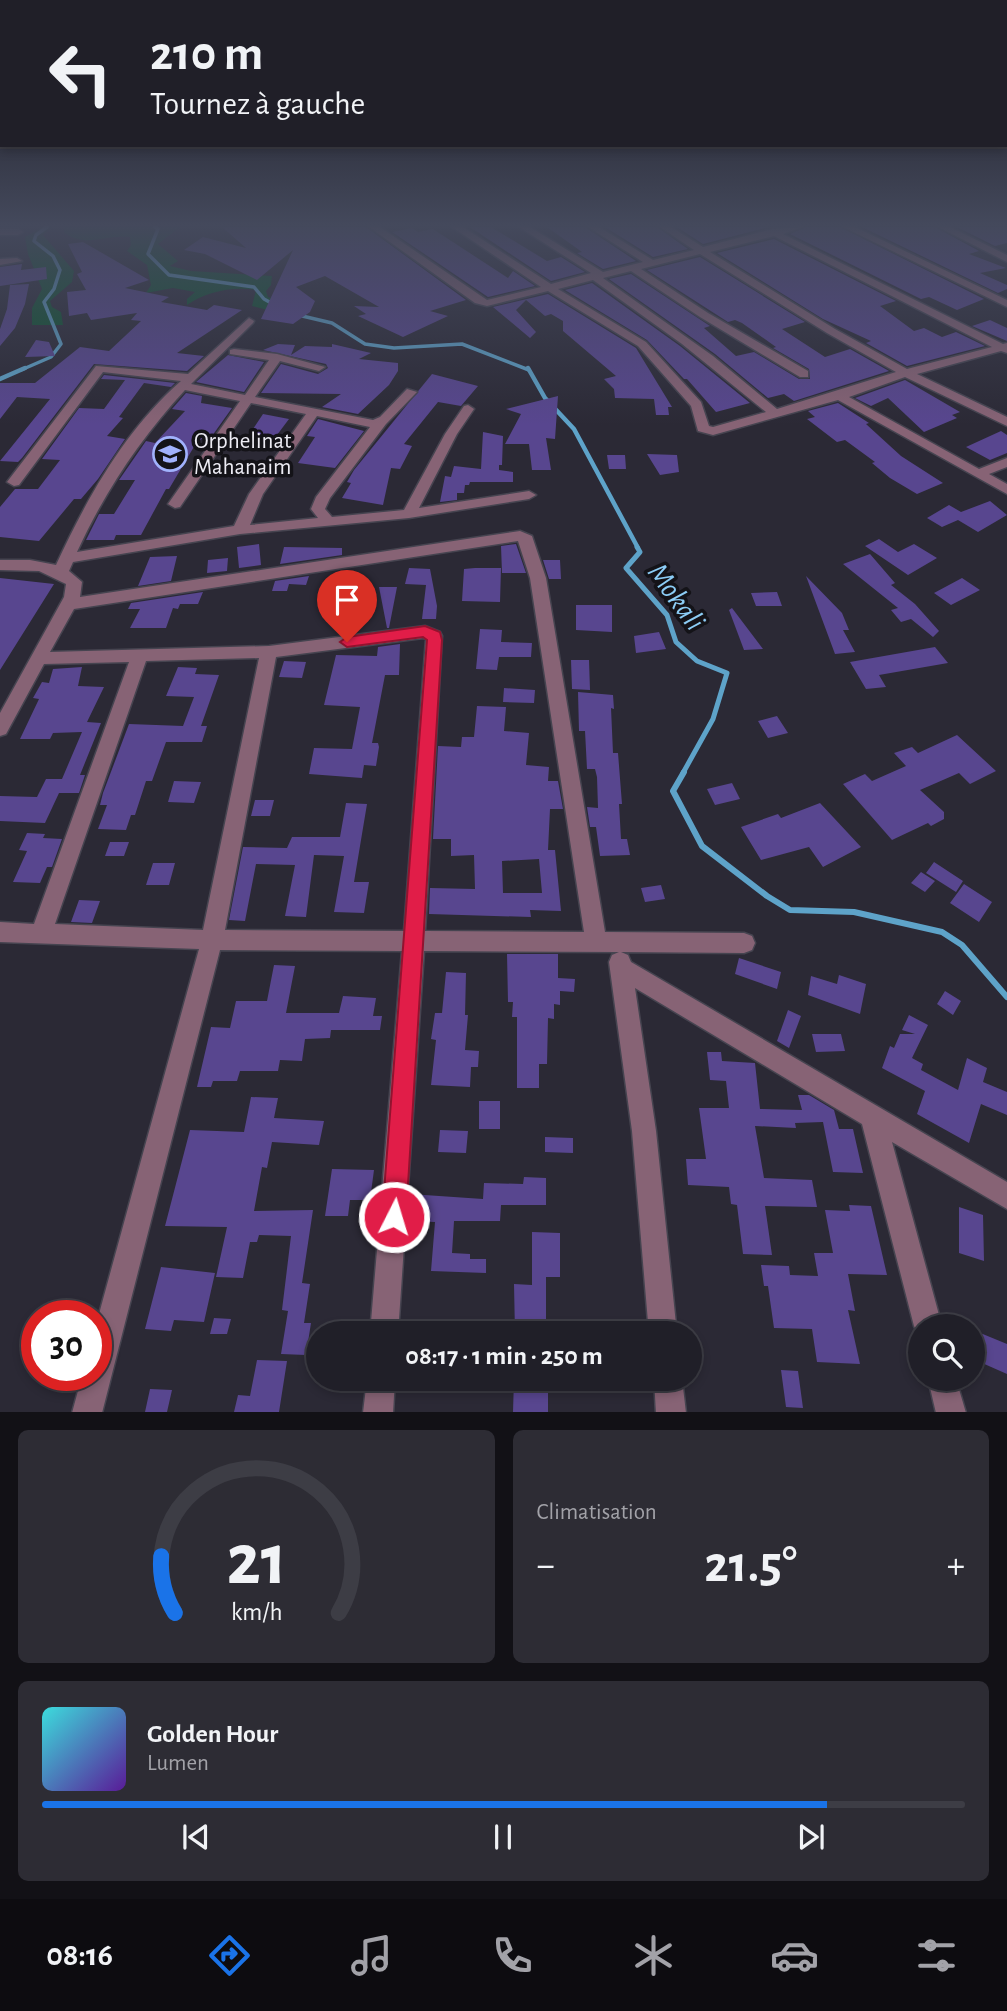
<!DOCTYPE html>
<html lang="fr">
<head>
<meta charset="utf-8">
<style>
  body { margin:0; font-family:"Alegreya Sans",sans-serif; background:#2d2c34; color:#f1f3f6; height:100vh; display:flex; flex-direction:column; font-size:26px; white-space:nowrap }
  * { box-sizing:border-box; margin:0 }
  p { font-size:23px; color:#a2a2a8 }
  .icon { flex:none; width:38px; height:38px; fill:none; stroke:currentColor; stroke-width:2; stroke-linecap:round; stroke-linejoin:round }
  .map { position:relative; height:1412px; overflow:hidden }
  .drawer { display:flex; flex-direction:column; gap:18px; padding:18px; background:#121116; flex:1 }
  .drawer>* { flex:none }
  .top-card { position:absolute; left:0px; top:0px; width:1008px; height:147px; box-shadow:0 4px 10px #0003,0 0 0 2px #3d3d45; background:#201f28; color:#f1f3f6; overflow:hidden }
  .controls { position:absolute; left:908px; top:1314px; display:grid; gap:14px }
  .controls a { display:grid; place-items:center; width:77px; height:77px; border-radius:50%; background:#201f28; box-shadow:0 4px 10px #0003,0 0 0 2px #3d3d45; font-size:35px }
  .speed { position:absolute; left:21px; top:1300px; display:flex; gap:14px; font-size:35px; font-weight:700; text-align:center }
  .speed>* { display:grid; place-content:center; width:91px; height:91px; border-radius:50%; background:#201f28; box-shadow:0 4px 10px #0003,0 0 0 2px #3d3d45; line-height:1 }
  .speed .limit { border:10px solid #d22; background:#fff; color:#111 }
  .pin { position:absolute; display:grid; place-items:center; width:60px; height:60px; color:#fff; margin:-72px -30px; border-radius:50% 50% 50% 0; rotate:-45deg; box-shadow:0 0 7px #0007 }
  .pin .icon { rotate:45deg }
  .me { position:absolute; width:77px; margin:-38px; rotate:5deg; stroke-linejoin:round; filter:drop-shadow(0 0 5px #0008) }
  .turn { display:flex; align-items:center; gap:24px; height:147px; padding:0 35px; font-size:32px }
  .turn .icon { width:91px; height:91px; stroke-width:2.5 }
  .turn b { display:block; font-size:49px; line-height:60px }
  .big { font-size:52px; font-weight:700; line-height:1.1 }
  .drawer .tile { flex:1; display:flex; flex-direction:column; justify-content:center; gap:10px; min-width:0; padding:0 24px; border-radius:10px; background:#2d2c34 }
  .drawer .dial { align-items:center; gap:0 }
  .dial svg { height:182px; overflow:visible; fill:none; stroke:#3d3d45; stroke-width:7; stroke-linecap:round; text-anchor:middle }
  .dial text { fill:#f1f3f6; stroke:none }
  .song { display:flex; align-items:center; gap:21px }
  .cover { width:84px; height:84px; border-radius:10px; background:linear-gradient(135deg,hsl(180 70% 55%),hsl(270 70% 35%)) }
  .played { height:7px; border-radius:4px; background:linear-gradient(90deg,#1a73e8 85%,#3d3d45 85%) }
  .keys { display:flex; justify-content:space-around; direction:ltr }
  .heat { display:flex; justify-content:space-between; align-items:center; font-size:38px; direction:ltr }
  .drawer .tiles { flex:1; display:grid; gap:18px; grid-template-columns:1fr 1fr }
  .tile:last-child { grid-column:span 2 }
  .trip { position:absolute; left:306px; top:1321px; width:396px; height:70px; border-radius:35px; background:#201f28; box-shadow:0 4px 10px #0003,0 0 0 2px #3d3d45; font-weight:700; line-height:70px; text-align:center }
  .dock { display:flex; height:112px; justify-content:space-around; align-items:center; background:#0d0c10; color:#a2a2a8 }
  .dock .icon { width:49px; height:49px }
  .dock .active { color:#1a73e8 }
  .dock b { font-size:32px; color:#f1f3f6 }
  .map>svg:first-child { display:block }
  .green { fill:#0c532d }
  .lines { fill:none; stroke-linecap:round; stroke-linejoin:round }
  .stream-far3 { stroke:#5ea3c9; stroke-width:3.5 }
  .stream-far2 { stroke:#5ea3c9; stroke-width:4.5 }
  .stream-far1 { stroke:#5ea3c9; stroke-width:5 }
  .stream { stroke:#5ea3c9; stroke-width:6 }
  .building { fill:#58468f; fill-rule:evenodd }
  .minor-casing { stroke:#464450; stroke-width:3 }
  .minor { fill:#876375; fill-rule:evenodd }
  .route { fill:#e11d48; stroke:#92132f; stroke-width:2 }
  .labels { text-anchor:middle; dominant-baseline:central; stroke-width:7; stroke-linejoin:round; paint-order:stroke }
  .far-poi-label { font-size:23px; fill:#edecf4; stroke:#141318; text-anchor:start }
  .water-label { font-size:30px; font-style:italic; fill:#8ccdf6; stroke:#141318 }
</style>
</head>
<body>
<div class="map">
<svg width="1007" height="1413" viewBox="0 0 1007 1413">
  <rect width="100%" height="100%" fill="#2b2935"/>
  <path class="green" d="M42,227H52L43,235L74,271L72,282L50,301L52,307L61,312L63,325H32V308L42,289L28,254L25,237Z
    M64,227H180L158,244L178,261L170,266L191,271L272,276L271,285L266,291L268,297L284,302L299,318L252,306L256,290C232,286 206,292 187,305V299L195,292L173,288L146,293L151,285L147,265L127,251L131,245L130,237C108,234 84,249 64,232Z"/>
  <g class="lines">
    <path class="stream-far3" d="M155,227L158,229L148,254L169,275L254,287L264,299L273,304
      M298,315L332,323L365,344L394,348L462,344L529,370
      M21,370L51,357L61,344L44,302L54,289L60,270L53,256L34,241L36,235L47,227"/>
    <path class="stream-far2" d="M528,368L545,398L574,429L638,548
      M0,379L25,368"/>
    <path class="stream-far1" d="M637,547L640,552L626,568L667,615L676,642L697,661L727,673L713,719L683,773"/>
    <path class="stream" d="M684,772L673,791L702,846L767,896L790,910L854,912L942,932L962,945L1007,997"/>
  </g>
  <path class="building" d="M222,227H366L466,300L430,311L448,316L403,337L358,316L366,314L354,306L379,307L325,276L296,287L315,301L310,312L293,324L261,319L293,250L257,280L205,254L184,250L203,237L246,248Z
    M470,227H491L547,261L561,257L585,272L551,281Z
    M547,227H585L636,261L603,269L577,253L582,252Z
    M605,227H657L688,249L653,257Z
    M677,227H769L703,244Z
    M805,227H840L984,299L957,310L929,297L921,299L790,234Z
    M862,227H935L979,251L969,254L1006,268L980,273L1007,285V289L998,293Z
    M957,227H1007V243L995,246Z
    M412,228L418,232L433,229L508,278L513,271L535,286L488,297L392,232Z
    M774,239L896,301L880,306L914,331L924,328L942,337L956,332L985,346L907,366L866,343L871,341L823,319L717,253Z
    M83,242L149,280L125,288L169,297L161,302L207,310L214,305L242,310L177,353L204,356L187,371L94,364L22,458L18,462L0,461L50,399L17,397L0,419V383H35L80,347L109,351L141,321L131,320L137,313L91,320L87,313L69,316L67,292L86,290L77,274L82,272L68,244Z
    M700,257L805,322L782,329L825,357L850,349L889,371L794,401L784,394L768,398L715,354L609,279L631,274L710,326L704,328L736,356L754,352L799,379H810L809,369L773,348L776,347L742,323L735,320L728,322L647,270Z
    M22,264L21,270L46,267L47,279L0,286V267Z
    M592,283L680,346L750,403L716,412L687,379H684L647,340L565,290Z
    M29,284L25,304L15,328L0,346V329L7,309L10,285Z
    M548,294L636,348L672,407H668L669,415H656L654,399L615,398L614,389L604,379L616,376L563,331V321L551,314L545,316L526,300L516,310L536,332L530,338L493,307Z
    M990,320L1007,328V341L972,326Z
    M36,340L49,342L55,356L25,357Z
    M278,344L295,345L291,355L305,346L332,347V344L371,353L359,359L398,363V371L389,385L358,414L322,407L341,394L261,393L281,364L318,374L328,368L326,364L263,350Z
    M228,355L264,362L244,392L196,382Z
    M432,374L478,386L461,406L438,402L404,444L412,446L400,469L391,468L383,505L342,498L351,483L347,482L354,470Z
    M104,375L175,383L171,387L144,383L119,417L123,418L107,436L125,439L98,479L81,499H74L39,541L0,537V507L15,489H38L60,460L42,459L79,408L104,409L125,380L101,379Z
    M905,380L960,412L952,415L957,418L924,432L888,398L871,406L855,398Z
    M186,393L202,396L201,403L232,408L212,436L206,435L195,445L169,489H166L141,535H116L114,540H86L99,514H114L135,480H119L146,441L155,443L185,411L172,409Z
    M558,396L555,439L546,438L551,470H532L529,444H505L521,414L506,409Z
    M838,403L869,423L866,424L901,456L943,483L917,494L890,478L872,463L875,462L845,440L837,442L807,419L815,417L808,411Z
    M263,414L289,419L268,447L243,444Z
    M318,419L364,431L335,468L298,463L315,437L307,436Z
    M1001,431L1007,435V453L990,460L966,447Z
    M483,432L503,436L502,465H499V470L513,472V482H470L469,485H465L464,493H457V500L440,502L445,476L451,477L454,466L481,469Z
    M647,454L677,455L679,472L660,475Z
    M607,455H625L626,469H609Z
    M990,501L1007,515L978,532L958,520L942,527L927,518L949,505L961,512Z
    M879,539L898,552L914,544L937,558L908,575L865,546Z
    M259,544L261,565L239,568L237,547Z
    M516,544L526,573H502L501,546Z
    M284,547L342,548V555L280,564Z
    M870,554L895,583L891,585L915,604L939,631L933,637L911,619L901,622L891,610L898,608L843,564Z
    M177,556L171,581L138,586L150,557Z
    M228,558L227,571L207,573L208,560Z
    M543,560H560L561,579H549Z
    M409,568L430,569L437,606L436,619H422L426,585L405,584Z
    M475,568H501L500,602L462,601L464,569Z
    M309,576L306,585L289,584L287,591H272L275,581Z
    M806,576L842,613L849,630H843L855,652L835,654Z
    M0,578L54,584L0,670Z
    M962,578L980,590L951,605L934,593Z
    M379,587H397L389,628H387Z
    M203,592L198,604H180L178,609L173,608L166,628H130L140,609H128L131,603Z
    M777,592L782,606H756L751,593Z
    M576,605H612V632L576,630Z
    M732,608L763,649L744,650L729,610Z
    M480,629L502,630L501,642L532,643L531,657H499L497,670L476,669Z
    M659,632L666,649L636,653L634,636Z
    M400,644L399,675H385L372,743H378L379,747L376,766L364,765L362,778L309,774L314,748L352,749L360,707L324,705L336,655L377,656L378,647Z
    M935,647L948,663L879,675L886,687L866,689L850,662Z
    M571,660H589L590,690L572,689Z
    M284,661L306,662L302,678L279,677Z
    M82,667L78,686L104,687L87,722L101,723L80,775H85L79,793H59L45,823L0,821V796L37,797L46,779H62L82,732L53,733L50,739H20L39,699L33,698L42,682L49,683L53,669Z
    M178,667L197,668L195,674L219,675L201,726H207L202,742H166L152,781H146L135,815H131L126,830L98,829L107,805H100L103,793L129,724L183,726L194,697L166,696Z
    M504,688L535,690L534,703L503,702Z
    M578,692L613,695L614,709L611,708L613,753H618L622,804H619L621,839H627L630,855L600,856L596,827H590L587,807L598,808L597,777L595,769H587L585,731H579Z
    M477,706L506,707L504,731L529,733L526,765L549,767L548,781H558L563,809H550L548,850H555L561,911L530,910L531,917L429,914L430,888L475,889L474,855L451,856V839H433L438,746L461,747L462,737H474ZM539,859L542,893H503L502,861Z
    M777,716L788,733L768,738L758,721Z
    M957,735L996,771L970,784L959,773L920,790L944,812V819L931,826L928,823L892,840L843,784L865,774L872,781L906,766L894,753L912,747L918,753Z
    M174,781L201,782L194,803L168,802Z
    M732,783L740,799L715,805L707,789Z
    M255,800H274L270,816H251Z
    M346,803L367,804L354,882H369L364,913L334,912L344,856L314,855L306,917L285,916L295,865L256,864L245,921L229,920L243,847L287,848L292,837H340Z
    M820,803L861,847L823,867L809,847L761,860L741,827L778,814L781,818Z
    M27,833L45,834L43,838L62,839L52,867H47L40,883L13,882L27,851L19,850Z
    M110,842H129L124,856H105Z
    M934,862L963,881L956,892L926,873Z
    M153,863H175L169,885H146Z
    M921,872L935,881L925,892L911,883Z
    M964,884L992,902L979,922L950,903Z
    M661,885L665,899L645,902L641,888Z
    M79,900L100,901L92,923L71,922Z
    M507,954H558V978L575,979L574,992L560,991V1005L554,1004V1019L548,1018L547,1064H539V1088H517V1017H512L513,1002H508Z
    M739,958L781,972L777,989L735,974Z
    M274,965L295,966L286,1013H339L343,996L376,998L373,1016H382L380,1030H331L330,1038L305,1039L302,1061L280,1060L278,1071H240L237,1081H213L211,1087H197L211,1027L230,1028L236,1001H267Z
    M446,972L466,973L465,1015H468L465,1050L479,1051L478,1067H471L470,1087L431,1085L436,1040L431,1039L435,1013H442Z
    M839,975L866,984L860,1014L808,995L811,976L837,984Z
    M945,991L961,1001L953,1015L937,1004Z
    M788,1010L801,1016L789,1048L777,1041Z
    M909,1015L928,1025L912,1058L923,1064L921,1070L958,1090L967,1058L987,1068L983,1082L1007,1092V1115L981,1104L969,1143L917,1114L925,1091L882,1068L890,1046L894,1048L900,1034H915L902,1030Z
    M812,1034H841L845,1051L816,1052Z
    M707,1052H721L722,1061L755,1063L760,1109L802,1110L798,1095H809L834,1110L839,1129H853L863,1173L833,1172L823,1122L795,1123L796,1128L755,1126L764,1178L812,1180L817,1207L765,1206L772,1255L743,1254L737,1205L731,1204L729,1187L688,1185L686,1159H706L699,1108H729L726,1081L710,1080Z
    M251,1097L278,1098L274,1118L324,1121L319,1145L272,1142L267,1168L262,1167L254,1211L313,1210L302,1283L310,1284L304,1323H311L306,1355L281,1354L288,1311L282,1310L291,1236L259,1235L257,1242H250L243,1278L216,1277L227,1227L165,1226L190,1130L244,1132Z
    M479,1101H500V1129H479Z
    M440,1130L468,1131L466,1153L438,1152Z
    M545,1137L573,1138V1153L545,1152Z
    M332,1169L374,1170L370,1200H350L348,1216H325Z
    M524,1177L546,1178V1205H501L500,1221H454L452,1253L470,1254V1259H486V1273L431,1271L435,1222L408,1221L410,1194L483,1199L484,1183L523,1184Z
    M849,1205L871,1206L887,1275L848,1274L855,1311L848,1310L860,1364L817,1362L812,1329L774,1328L768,1286H764L761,1265L789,1266L790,1275L818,1276L814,1253H833L825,1210L850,1211Z
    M959,1207L983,1215L984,1261L959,1253Z
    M532,1232L560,1233V1277H546V1320H543V1334H515L514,1284L532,1285Z
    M161,1267L215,1273L204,1322L174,1320L171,1331L145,1329Z
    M214,1318L231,1319L227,1334H210Z
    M973,1330L1007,1344V1374L973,1359Z
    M257,1360L287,1361L279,1412H234L238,1395L250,1396Z
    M781,1370L798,1371L803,1408L786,1407Z
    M514,1379H548V1412H513Z
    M150,1389L172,1390L167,1412H145Z"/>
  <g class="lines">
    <g class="minor-casing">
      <path id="minor" d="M369,227H380L487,300L541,287L452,227H463L551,284L591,273L519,227H530L603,272L643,262L588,227H599L653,260L694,250L660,227H671L703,247L773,229L803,227L783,234L1003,344L1007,343V353L1001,351L917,374L1007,417V426L905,377L849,397L979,469L1007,458V467L989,474L1007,484V494L838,400L713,435L698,431L691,406L638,346L548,291L487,306L475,303ZM774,236L992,347L907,369L835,329L710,252ZM700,254L827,333L896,372L777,409L713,356L603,278L631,271L700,317L800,377H808V371L708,313L641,269ZM593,280L682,344L766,412L713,427L709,426L701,402L646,342L558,289Z
        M843,227H855L1007,300V307Z
        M938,227H950L1007,255V262Z
        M0,229H18L23,232L18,235H0Z
        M0,259L17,258L22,261L0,265Z
        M249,318L254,321L253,323L191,384L245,395L269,360L230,354V350L234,349L277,354L325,367L319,371L280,361L255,397L373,420L380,417L407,389L417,392L386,424L330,498L325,509L332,517L404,510L445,434L464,406L468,405L474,409L457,434L419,508L529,491L536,495L529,499L409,518L240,534L73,562L69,571L82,582L80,597L520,531L532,536L546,578L605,932L744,933L752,936L755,943L752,950L744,953L621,952L628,955L631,962L1007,1182V1209L892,1142L942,1326H920V1337L914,1326L862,1124L635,988L656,1131L677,1334H649L632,1131L609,962L612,955L619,952L424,951L398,1334H370L402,951L220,950L102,1413H72L82,1376H96V1325L199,949L0,942V922L34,924L129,662L44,664L6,734L0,736V713L64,597L66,584L39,571L0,570V560H30L56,565C87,498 125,430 181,381L103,372L19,485L14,486L7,482L96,366L188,374ZM185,390L240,401L168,504L175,508L180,507L251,403L306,414L249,494L234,526L77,552C105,491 140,439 185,390ZM317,416L370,427L316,497L311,509L318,518L250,525L263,494ZM518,541L530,578L584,932L425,931L442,636L440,632L425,626L269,646L50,652L74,609ZM423,638L426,639L404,931L225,930L276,657ZM259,658L203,930L55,924L146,661Z
        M367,1379H395L393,1413H363Z
        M654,1379H682L686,1413H656Z
        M928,1379H956L966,1413H936Z"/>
    </g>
    <use href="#minor" class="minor"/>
  </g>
  <linearGradient id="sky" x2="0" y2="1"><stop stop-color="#18171d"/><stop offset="0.53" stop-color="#44495c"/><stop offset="1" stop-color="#44495c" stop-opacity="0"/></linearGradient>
  <rect width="1007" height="425" fill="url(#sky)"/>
  <path class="route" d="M425,626L440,632L442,640L406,1217L402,1225L394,1229L385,1225L382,1217L427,640L423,637L347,647L340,642L347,637Z"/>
  <defs>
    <g id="school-ring" transform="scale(1.75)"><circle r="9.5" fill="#141318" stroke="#a1b2fd" stroke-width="1.5"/><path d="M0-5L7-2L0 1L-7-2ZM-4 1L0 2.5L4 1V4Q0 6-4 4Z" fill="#a1b2fd"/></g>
  </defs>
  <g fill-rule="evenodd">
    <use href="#school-ring" x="170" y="454"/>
  </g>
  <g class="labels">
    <g class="far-poi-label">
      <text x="194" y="441">Orphelinat<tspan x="194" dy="26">Mahanaim</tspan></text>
    </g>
    <g class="water-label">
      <text transform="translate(676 597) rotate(54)">Mokali</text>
    </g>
  </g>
</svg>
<div class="controls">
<a><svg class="icon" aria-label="search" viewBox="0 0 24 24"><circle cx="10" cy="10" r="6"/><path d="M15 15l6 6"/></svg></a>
</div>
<div class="speed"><div class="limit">30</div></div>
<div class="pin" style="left:347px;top:642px;background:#d93025"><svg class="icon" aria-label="arrive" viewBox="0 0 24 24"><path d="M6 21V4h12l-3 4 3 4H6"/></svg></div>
<svg class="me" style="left:394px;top:1217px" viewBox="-20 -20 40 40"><circle r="17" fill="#e11d48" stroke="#fff" stroke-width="3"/><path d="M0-11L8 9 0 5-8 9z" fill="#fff"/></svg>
<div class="trip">08:17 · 1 min · 250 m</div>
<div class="top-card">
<div class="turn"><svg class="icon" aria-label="left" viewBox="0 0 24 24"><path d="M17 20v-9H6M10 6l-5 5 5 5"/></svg><div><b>210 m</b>Tournez à gauche</div></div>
</div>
</div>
<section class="drawer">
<div class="tiles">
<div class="tile dial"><svg viewBox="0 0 100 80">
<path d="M14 69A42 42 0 1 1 86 69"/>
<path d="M14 69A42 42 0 0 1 8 44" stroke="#1a73e8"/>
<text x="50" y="56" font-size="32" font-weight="700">21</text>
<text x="50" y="72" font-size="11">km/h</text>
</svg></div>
<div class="tile"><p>Climatisation</p>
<div class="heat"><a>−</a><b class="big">21.5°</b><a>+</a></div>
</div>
<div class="tile">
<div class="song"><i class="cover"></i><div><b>Golden Hour</b><p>Lumen</p></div></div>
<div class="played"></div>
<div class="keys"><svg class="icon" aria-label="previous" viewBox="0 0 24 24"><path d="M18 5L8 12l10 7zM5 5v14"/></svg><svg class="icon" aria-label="pause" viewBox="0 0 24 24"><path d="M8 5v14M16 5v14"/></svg><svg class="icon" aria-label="next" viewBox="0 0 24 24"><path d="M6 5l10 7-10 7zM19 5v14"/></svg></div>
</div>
</div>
</section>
<nav class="dock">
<b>08:16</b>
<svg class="icon active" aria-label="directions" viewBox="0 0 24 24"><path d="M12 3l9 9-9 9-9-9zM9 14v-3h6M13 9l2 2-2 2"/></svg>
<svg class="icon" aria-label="music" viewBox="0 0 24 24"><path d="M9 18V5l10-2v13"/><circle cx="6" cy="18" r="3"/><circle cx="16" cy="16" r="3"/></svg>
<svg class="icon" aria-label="phone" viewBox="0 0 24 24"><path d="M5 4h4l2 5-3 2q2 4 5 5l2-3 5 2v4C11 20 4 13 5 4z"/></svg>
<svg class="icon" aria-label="climate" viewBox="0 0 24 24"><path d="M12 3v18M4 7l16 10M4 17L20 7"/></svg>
<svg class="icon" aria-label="car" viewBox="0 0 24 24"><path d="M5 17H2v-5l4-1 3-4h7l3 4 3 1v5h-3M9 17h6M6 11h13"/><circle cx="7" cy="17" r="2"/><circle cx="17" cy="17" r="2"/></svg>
<svg class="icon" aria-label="filters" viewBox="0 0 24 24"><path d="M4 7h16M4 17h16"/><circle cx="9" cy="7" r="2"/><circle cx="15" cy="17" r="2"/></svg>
</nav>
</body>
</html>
